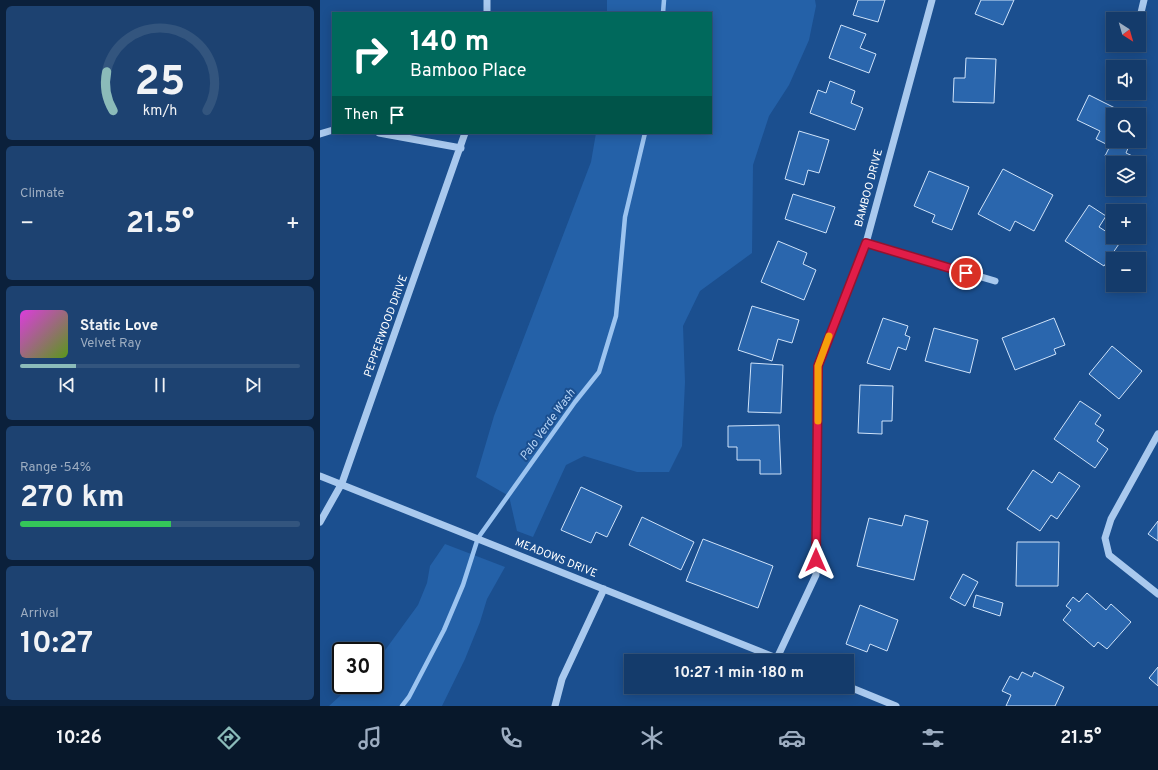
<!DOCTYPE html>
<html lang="en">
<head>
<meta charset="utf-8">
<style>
  body { margin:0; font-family:Overpass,sans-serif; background:#1d4271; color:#f1f3f6; height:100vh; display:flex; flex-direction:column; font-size:15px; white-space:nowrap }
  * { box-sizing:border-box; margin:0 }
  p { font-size:13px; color:#9dadc1 }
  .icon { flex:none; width:22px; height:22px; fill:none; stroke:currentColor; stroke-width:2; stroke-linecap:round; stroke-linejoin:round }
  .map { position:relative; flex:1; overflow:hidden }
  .panel { display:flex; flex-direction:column; gap:6px; padding:6px; background:#0b203b; width:320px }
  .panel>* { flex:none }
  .banner { position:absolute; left:12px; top:12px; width:380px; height:122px; border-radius:0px; box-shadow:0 2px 10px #0003,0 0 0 1px #33557e; background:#00695c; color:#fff; overflow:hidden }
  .needle { width:26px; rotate:143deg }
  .fabs { position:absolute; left:786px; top:12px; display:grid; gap:8px }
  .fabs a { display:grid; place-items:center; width:40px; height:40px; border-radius:0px; background:#143b6b; box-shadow:0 2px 10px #0003,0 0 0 1px #33557e; font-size:20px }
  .speed { position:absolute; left:12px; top:642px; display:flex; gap:8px; font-size:20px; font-weight:700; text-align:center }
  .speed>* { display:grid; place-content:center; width:52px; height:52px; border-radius:50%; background:#143b6b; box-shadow:0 2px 10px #0003,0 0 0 1px #33557e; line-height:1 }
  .speed .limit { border:2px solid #111; border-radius:6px; background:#fff; color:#111 }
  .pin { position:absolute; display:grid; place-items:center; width:34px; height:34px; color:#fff; margin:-17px; border:2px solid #fff; border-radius:50%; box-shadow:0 1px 4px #0007 }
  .me { position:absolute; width:44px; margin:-22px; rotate:0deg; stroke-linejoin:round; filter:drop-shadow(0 0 3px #0008) }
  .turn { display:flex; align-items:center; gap:14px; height:84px; padding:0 12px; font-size:18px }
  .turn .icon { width:52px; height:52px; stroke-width:2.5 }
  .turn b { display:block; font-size:28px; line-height:34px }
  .then { display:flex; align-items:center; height:38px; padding:0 12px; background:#0003; gap:8px; font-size:15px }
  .big { font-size:30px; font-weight:700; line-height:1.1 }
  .panel .card { flex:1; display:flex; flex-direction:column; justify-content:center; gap:6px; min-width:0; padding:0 14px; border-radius:6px; background:#1d4271 }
  .panel .dial { align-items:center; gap:0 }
  .dial svg { height:104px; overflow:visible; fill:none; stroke:#33557e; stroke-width:7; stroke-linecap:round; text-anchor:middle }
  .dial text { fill:#f1f3f6; stroke:none }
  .song { display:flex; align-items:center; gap:12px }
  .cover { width:48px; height:48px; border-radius:6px; background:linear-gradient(135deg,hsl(300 70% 55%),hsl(90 70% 35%)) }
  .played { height:4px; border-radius:2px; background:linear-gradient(90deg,#8bbbb9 20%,#33557e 20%) }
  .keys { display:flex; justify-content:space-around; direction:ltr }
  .heat { display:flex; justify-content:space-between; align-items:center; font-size:22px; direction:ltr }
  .charge { height:6px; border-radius:3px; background:linear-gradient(90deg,#34c759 54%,#33557e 0) }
  .trip { position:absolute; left:304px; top:654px; width:230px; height:40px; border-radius:0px; background:#143b6b; box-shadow:0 2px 10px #0003,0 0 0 1px #33557e; font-weight:700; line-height:40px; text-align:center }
  .tabs { display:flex; height:64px; justify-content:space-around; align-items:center; background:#08182b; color:#9dadc1 }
  .tabs .icon { width:28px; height:28px }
  .tabs .current { color:#8bbbb9 }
  .tabs b { font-size:18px; color:#f1f3f6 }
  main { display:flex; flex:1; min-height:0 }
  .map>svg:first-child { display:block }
  .green { fill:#2461a8 }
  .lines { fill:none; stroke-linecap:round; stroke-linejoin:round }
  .stream { stroke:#9cc4f0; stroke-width:4.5 }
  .building { fill:#2a66ad; stroke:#cfe3fa }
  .minor { stroke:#a9c9ee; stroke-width:7 }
  .route-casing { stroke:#92132f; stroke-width:10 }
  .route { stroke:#e11d48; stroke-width:7 }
  .slow { stroke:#f59e0b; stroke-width:7 }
  .labels { text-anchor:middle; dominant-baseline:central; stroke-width:4; stroke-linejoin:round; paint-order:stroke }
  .street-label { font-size:11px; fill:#fff; stroke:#1b4f8f }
  .water-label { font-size:12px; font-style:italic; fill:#b5d3f5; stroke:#1b4f8f }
</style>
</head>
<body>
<main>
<section class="panel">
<div class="card dial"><svg viewBox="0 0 100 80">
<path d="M14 69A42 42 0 1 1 86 69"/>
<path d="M14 69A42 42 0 0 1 9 39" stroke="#8bbbb9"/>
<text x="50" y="56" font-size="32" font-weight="700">25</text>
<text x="50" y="72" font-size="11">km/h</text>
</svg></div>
<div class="card"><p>Climate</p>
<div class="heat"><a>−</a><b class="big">21.5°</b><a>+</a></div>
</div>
<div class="card">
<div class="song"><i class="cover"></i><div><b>Static Love</b><p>Velvet Ray</p></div></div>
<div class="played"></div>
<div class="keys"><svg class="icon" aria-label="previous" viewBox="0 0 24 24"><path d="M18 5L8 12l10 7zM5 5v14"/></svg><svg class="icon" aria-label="pause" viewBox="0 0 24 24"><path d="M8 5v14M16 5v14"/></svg><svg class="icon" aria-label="next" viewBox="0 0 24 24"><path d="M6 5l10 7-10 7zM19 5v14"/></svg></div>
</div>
<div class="card"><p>Range · 54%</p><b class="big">270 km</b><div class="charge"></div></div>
<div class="card"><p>Arrival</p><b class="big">10:27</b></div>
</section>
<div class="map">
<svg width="838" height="706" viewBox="0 0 838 706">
  <rect width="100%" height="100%" fill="#1b4f8f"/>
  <path class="green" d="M287,0H495L496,6L489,40L469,85L449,116L433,165L432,253L380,291L363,326L365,382L362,446L349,472H317L264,456L246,465L213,537L197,531L189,496L156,477L174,416L271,162L276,133H391V13H287Z
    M125,544L185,567L167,599L160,622L145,659L122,706H9L21,695L38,685H55V664L98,605L107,583L110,566Z"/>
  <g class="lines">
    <path class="stream" d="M343,13L344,0
      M82,706L89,697L124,630L143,585L158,538L255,402L279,372L296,316L305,217L325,133"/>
  </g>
  <path class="building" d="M538,0H565L558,22L533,15Z
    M661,0H694L683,25L655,14Z
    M521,25L546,34L540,48L556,54L549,73L509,58Z
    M646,58L676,59L674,103L633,102L634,78H645Z
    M510,81L535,91L531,103L543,108L535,130L490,113L498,90L506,93Z
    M769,95L809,115H793V141H811L806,153L817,158L814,163H799L785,156L790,146L776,139L780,131L757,120Z
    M479,131L509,140L499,173L488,170L484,185L465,179Z
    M683,169L733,195L714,231L695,221L690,231L658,214Z
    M609,171L649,187L632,230L612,222L615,215L594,206Z
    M473,194L515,207L506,233L465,219Z
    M769,205L786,216L779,227L801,241L784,266L745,241Z
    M458,241L487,253L483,264L496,270L484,300L441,282Z
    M432,306L479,320L472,343L458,339L452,361L418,350Z
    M563,318L588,326L585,335L590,337L586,350L578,347L570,370L547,363Z
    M734,318L745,345L734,349L736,354L695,370L682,338Z
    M614,328L658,340L650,373L605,361Z
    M792,346L822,371L799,399L769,374Z
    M431,363L463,365L461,413L428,412Z
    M540,385L573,386L572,421H562V434L538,433Z
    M760,401L781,415L775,424L784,430L777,441L788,449L775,468L734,439Z
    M459,425L461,474H440V460H417V447H408V426Z
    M713,470L732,483L739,472L760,486L737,519L731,515L720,531L687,509Z
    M261,487L302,506L287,537L276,532L271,543L241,530Z
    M585,515L608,521L594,580L537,566L549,518L582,526Z
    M322,517L374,542L361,570L309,545Z
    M838,521V541L828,534Z
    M383,539L453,566L438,608L366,581Z
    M697,542H739L738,586H696Z
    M643,574L658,582L645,606L630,598Z
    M767,593L786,610L791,604L811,622L787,649L778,642L774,647L743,620L751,610L746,606L753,597L759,602Z
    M656,595L683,603L680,616L653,607Z
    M540,605L578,620L567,651L550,644L547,652L526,644Z
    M838,667V686L829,678Z
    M702,672L712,677L714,672L744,687L735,706H686L691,695L682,691L690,676L698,680Z"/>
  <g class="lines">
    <path class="minor" d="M167,0V13
      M819,21L824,0
      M813,49L814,45
      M59,133L141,148
      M0,134L13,130
      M546,243L675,281
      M838,434L791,519L785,538L789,555L838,594
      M0,476L464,661
      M0,522L22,483L145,133
      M457,658L496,575L498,366L546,243L612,0
      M527,686L576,706
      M235,706L242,679L284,589"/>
  </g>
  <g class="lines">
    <g class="route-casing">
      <path id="route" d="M496,560L498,366L546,243L646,273"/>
    </g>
    <use href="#route" class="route"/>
    <path class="slow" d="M498,421V366L509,336"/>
  </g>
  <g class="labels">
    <g class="street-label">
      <text transform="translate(549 188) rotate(-75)">BAMBOO DRIVE</text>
      <text transform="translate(66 326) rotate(-70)">PEPPERWOOD DRIVE</text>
      <text transform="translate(236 558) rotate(22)">MEADOWS DRIVE</text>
    </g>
    <g class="water-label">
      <text transform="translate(228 425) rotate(-54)">Palo Verde Wash</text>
    </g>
  </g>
</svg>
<div class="fabs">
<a><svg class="needle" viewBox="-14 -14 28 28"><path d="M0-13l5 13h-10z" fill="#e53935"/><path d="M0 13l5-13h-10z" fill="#9dadc1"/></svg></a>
<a><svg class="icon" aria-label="sound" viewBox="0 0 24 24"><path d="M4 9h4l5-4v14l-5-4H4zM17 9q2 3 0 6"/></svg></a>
<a><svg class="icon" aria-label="search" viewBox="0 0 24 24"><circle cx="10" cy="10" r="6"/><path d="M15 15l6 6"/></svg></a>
<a><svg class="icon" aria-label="layers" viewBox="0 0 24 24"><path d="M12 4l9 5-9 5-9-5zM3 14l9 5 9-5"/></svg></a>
<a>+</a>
<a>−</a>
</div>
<div class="speed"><div class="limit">30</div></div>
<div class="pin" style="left:646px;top:273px;background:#d93025"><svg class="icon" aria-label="arrive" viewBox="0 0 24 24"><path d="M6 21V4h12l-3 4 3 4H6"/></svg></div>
<svg class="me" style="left:496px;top:560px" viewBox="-20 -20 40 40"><path d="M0-17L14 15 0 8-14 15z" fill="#e11d48" stroke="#fff" stroke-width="4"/></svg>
<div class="trip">10:27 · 1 min · 180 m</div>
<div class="banner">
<div class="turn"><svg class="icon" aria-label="right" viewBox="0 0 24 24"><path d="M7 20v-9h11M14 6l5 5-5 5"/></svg><div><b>140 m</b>Bamboo Place</div></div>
<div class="then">Then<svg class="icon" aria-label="arrive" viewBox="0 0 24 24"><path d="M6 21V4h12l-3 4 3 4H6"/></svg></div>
</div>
</div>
</main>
<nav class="tabs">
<b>10:26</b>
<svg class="icon current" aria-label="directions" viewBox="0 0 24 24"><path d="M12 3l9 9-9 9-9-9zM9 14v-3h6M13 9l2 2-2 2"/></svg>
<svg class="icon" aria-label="music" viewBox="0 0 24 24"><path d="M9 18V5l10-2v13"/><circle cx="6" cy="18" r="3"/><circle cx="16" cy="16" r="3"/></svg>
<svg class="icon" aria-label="phone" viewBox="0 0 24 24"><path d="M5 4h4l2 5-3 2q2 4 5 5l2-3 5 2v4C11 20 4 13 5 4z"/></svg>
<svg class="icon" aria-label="climate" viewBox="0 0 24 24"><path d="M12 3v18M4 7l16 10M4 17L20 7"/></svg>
<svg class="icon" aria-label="car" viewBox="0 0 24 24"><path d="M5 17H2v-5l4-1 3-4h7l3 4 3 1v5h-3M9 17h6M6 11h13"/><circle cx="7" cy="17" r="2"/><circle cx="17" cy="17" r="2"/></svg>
<svg class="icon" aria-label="filters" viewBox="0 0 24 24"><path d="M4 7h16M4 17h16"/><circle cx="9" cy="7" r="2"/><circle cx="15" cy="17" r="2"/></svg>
<b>21.5°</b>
</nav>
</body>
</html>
